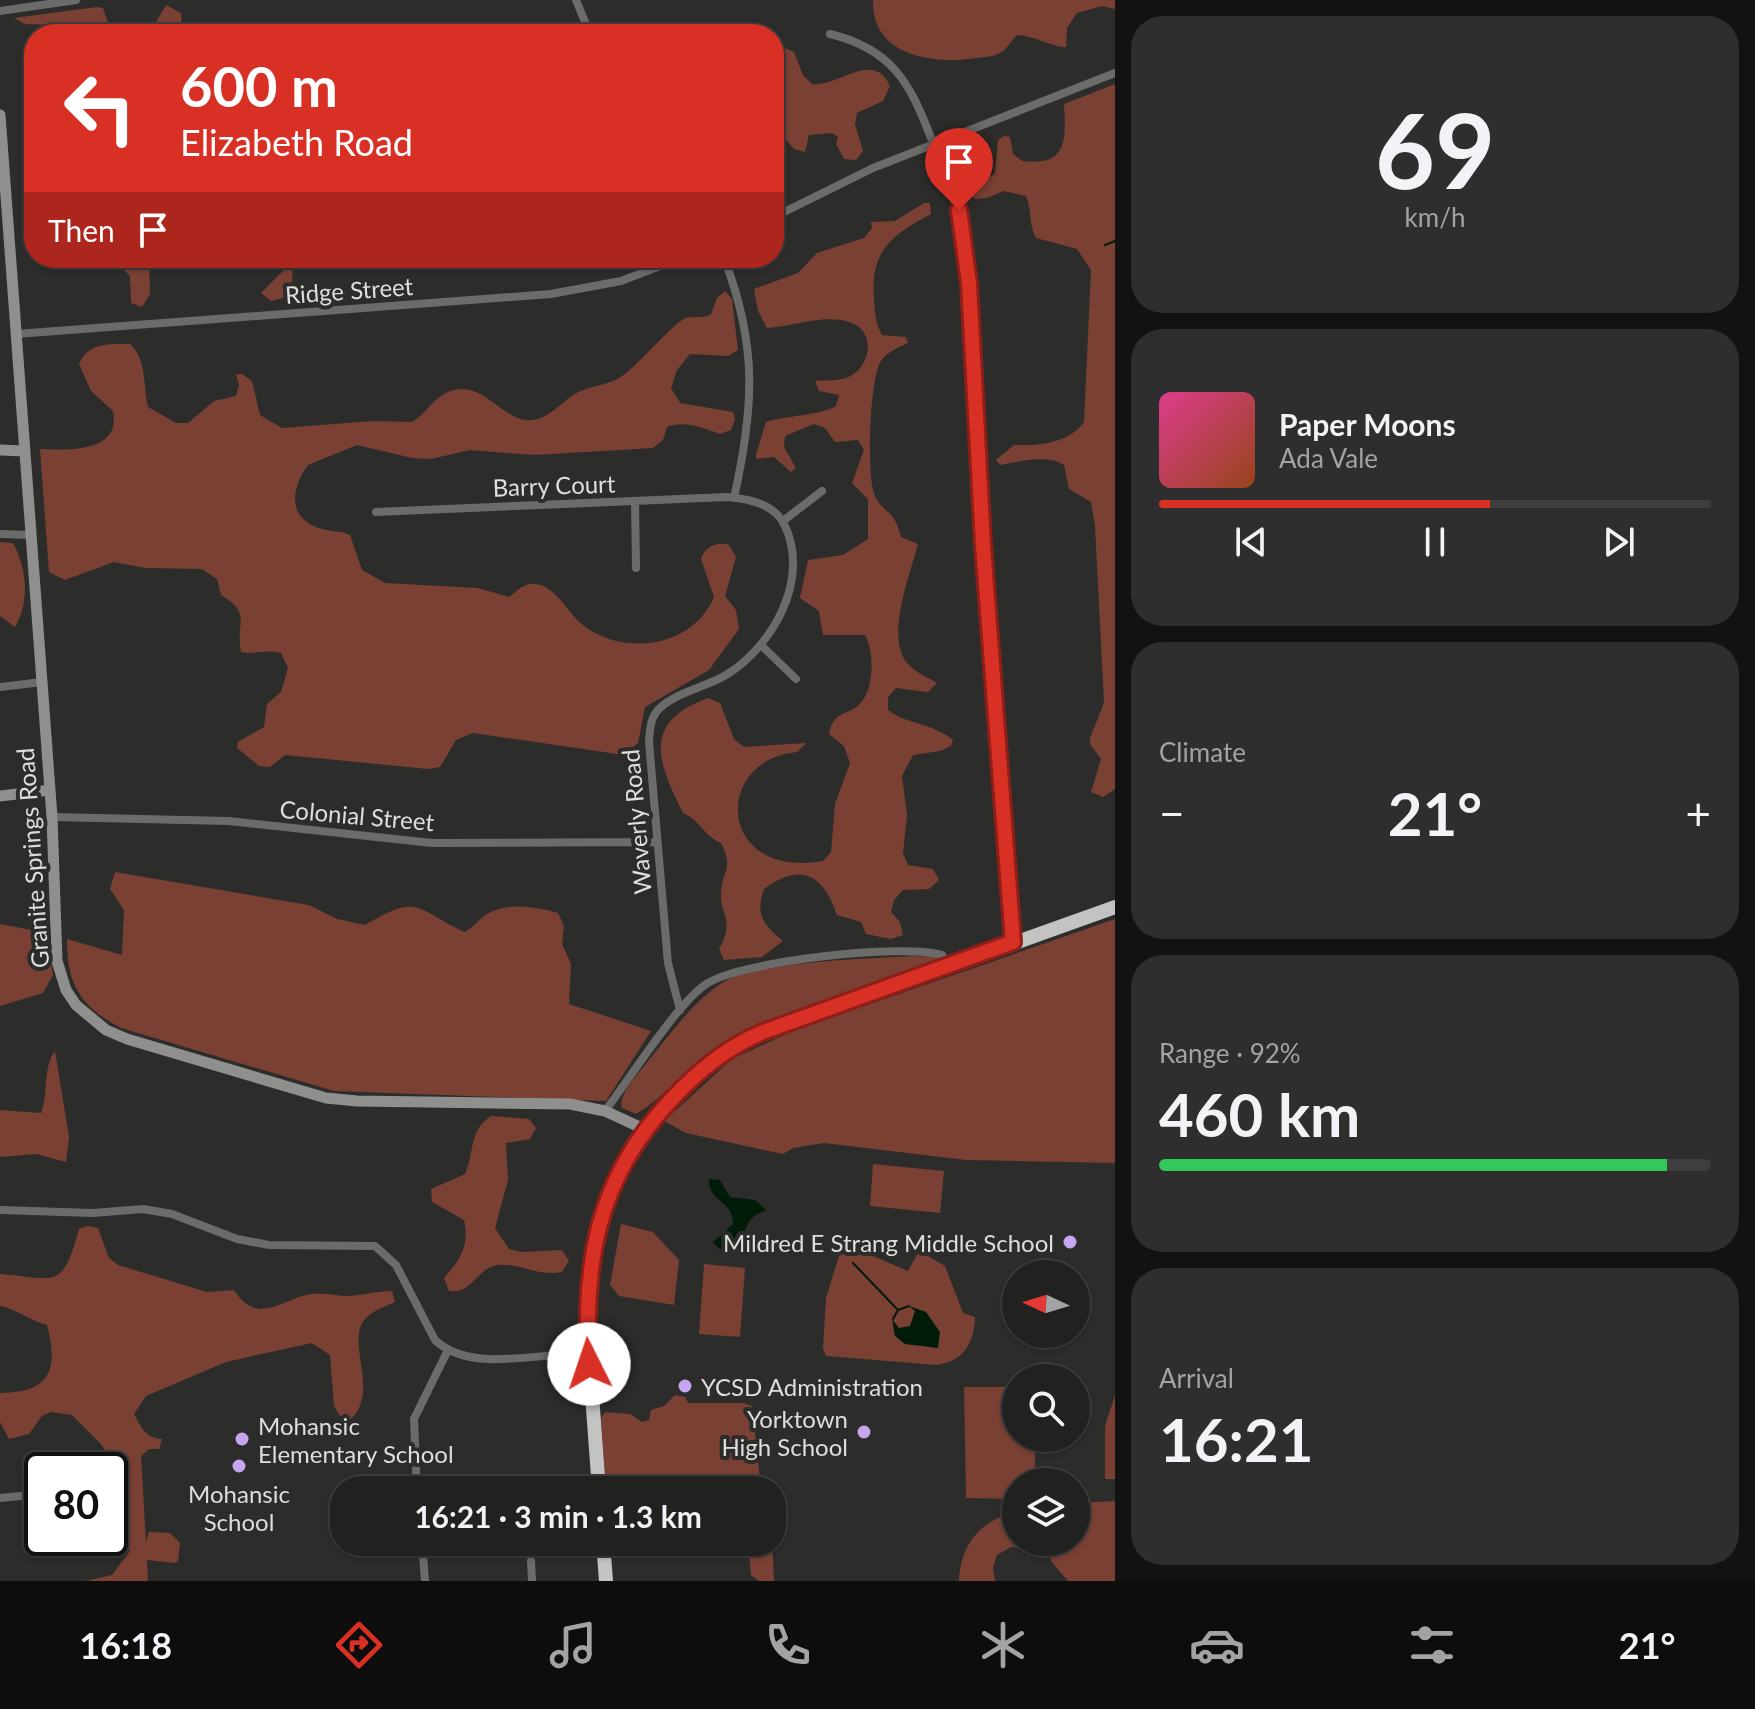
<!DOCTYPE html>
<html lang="en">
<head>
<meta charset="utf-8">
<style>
  body { margin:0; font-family:Lato,sans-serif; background:#2d2e2d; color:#f1f3f6; height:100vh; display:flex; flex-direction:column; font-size:30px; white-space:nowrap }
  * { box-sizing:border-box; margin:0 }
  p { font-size:26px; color:#a2a3a5 }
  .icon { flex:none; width:44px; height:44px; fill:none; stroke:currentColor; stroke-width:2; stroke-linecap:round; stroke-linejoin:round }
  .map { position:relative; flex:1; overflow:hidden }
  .sheet { display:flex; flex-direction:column; gap:16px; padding:16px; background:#121212; width:640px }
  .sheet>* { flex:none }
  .hud { position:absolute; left:24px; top:24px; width:760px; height:244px; border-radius:32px; box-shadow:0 2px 6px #0004,0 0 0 2px #3e3e3e; background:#d93025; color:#fff; overflow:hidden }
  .needle { width:52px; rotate:274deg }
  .buttons { position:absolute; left:1002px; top:1260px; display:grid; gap:16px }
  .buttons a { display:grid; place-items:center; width:88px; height:88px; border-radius:50%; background:#212120; box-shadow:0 2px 6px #0004,0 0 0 2px #3e3e3e; font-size:40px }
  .speed { position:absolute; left:24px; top:1452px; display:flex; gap:16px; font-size:40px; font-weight:700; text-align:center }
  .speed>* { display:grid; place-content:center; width:104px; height:104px; border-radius:50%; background:#212120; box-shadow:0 2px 6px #0004,0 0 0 2px #3e3e3e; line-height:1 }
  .speed .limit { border:4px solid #111; border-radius:12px; background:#fff; color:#111 }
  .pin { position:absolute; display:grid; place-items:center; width:68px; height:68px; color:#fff; margin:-82px -34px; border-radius:50% 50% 50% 0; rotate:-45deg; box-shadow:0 0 8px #0007 }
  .pin .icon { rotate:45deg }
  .me { position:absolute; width:88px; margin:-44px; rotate:356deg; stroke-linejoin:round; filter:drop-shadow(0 0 6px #0008) }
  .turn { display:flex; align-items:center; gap:28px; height:168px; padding:0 24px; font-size:36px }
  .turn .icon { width:104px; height:104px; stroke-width:2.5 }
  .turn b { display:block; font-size:56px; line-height:68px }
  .then { display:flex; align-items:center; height:76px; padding:0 24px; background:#0003; gap:16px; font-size:30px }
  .big { font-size:60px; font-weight:700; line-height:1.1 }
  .sheet .tile { flex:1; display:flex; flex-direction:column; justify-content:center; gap:12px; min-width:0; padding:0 28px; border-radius:32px; background:#2d2e2d }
  .sheet .dial { align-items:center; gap:0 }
  .dial b { font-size:104px; line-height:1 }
  .song { display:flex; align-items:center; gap:24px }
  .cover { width:96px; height:96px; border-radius:12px; background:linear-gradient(135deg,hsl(330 70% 55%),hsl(20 70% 35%)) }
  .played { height:8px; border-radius:4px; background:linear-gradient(90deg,#d93025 60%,#3e3e3e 60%) }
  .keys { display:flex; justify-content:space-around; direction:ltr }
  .heat { display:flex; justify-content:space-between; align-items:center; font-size:44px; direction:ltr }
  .charge { height:12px; border-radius:6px; background:linear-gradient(90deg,#34c759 92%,#3e3e3e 0) }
  .trip { position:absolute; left:330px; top:1476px; width:456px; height:80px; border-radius:32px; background:#212120; box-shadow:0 2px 6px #0004,0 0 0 2px #3e3e3e; font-weight:700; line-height:80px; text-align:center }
  .dock { display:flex; height:128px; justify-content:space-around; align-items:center; background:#0d0d0d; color:#a2a3a5 }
  .dock .icon { width:56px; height:56px }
  .dock .on { color:#d93025 }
  .dock b { font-size:36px; color:#f1f3f6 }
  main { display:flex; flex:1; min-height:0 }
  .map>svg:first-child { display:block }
  .green { fill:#7a4034 }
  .water { fill:#011b09 }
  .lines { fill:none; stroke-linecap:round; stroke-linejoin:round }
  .stream { stroke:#011b09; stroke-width:2 }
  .street { stroke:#6b6c6a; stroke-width:8 }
  .secondary { stroke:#8f8f8e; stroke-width:11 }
  .highway { stroke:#c3c4c1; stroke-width:14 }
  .route-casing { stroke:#8d1f18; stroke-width:20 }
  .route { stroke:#d93025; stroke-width:14 }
  .poi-dot { fill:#c6a6f0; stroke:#2c2c2a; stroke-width:3 }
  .labels { text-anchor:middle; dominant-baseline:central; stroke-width:8; stroke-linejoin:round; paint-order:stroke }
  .street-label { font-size:24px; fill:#dededc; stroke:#2c2c2a }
  .poi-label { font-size:24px; fill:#dededc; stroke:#2c2c2a; text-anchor:end }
</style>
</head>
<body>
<main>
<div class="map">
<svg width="1115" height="1581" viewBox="0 0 1115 1581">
  <rect width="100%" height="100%" fill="#2c2c2a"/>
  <path class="green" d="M873,0H1115V9L1102,6L1077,13L1067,28L1066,47C1054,48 1036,36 1017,35C1012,40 1006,50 1000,53C994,57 983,57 976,58C933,65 871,56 873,0Z
    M166,5L181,13L182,34H149Z
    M97,7L103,8L112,34H63L52,25L25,24L14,18Z
    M651,24L668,34H620L621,30Z
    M778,45L794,52L803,75L812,84C839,87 874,49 890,86L883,101L857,113L855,124L863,151L856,160L844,159L836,144L838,137L832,133L809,135L805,152L794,149L782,135L774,137V48Z
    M1115,84V789L1103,797L1091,792L1101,759L1090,744V738L1104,703L1095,526L1091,502L1069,489L1064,465C1047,454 1019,462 1000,465L996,460L1014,445C1039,446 1070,443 1084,422L1091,270L1077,249L1036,238C1028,223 1032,210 1026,196L1004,191L987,198L975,199L966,190C971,176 987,182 995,173L998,140L1004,136L1010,137L1013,154L1022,161C1068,167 1066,139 1064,104Z
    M924,203H930L931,214C892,235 870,250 874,299C875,312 875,323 882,335L906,337L908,343C897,348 884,353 879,365C870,385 866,477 875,496C884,515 894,508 901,537L918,544C910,575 883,642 910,666C917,673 929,678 937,683L928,692L896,688L888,697V710C908,725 933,723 953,740L951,746L940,751L913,755L902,776L907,815L903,853L908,865L933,869L939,880L929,889L903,890L894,900L891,912L900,922L903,935L891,939L866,934L861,922L837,915C823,874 801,862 764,889C755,915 763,924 783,941L762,957L724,960L719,949C736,919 719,915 721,892C723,868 734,869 721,843C704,836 700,820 683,813C657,761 642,722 708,698L720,703L734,739L744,747L806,743L797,752C711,760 718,880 823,861L831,852L835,804L850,763L844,746L829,734C833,715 840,716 855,708C875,695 875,653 865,635H823L819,611L800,598L808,560L843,555L868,539V499L852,483L864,450L858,440L835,442L825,428L814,424L785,436L784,447L796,468L791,472L774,457L756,459V454L766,422C788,415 819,416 836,406L839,395L819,391L815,381C825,380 837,381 846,378C868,371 878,336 854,324C828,312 794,327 767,328L758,311L754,289L798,273L817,253L864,238L872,228L871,222L895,221Z
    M95,258H149L150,294L142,307L131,303L130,276L121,267L102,266Z
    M284,258H293L292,287L287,297L271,301L261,293L283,271Z
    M725,291L732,299L738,350L728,356L690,354L677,370L671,388L680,403L733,412L735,419L731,430L720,434C704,428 683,420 667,427L663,440L653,448L534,455L470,450L431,459L412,458L357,445L308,465C292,487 286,517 319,528C329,532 340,530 350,535L362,570L385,583L478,588L509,597C517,591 525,582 536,584C558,587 569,617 587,628C629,657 694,645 714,597L701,559C704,547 718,541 729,545L736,557L725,596L736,610L739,629L709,670L645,707L638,743L624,755L473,733L456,740L440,767L428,769L285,755L270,767L259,766L237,748L238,742L264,727L267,704L281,692L288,668L281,653C264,649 256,655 241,652C235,622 253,614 221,595L217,579L202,569L145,568L114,562L65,580L49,572L40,449C65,450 122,454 113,411L91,391L79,364C88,342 109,344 130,344C147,359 143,386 148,407L176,423H188L214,401L236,396L239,385L236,374H242L252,381L260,415L282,428L373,421L412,422C424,415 432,401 444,394C482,373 502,424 532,420C548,419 561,403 573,395C587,386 605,386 619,378C637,367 664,333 682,320C690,314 702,320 711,314L717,298Z
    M0,542L13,543C27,568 30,602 15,627L0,616Z
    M115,872L309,905L337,919L365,925C419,894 413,907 464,932C475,927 479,918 489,913C509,902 537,907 558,913L564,926L562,944L571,964L569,1004L651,1031L606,1101L334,1091L121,1028C80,1006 67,985 67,939L122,955L124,910L110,889Z
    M1115,919V1163L966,1160L824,1143L793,1148L783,1154L686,1133L664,1121L732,1059L795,1030Z
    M0,924L47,933L53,975L43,993L0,1006Z
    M915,956L937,957L939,962C862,988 781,1009 711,1052C683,1069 665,1098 636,1114L622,1108C618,1094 639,1073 648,1061C671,1033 694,1000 725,981C757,962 874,958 915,956Z
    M55,1051L69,1137L66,1162L36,1154L0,1157V1110L41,1113C49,1093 42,1069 55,1051Z
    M491,1116L529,1119L536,1128L530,1139L506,1143L508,1180L495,1228L509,1249L522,1252L562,1250L569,1261L562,1272C540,1277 519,1263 498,1265C476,1268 474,1294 449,1291L444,1278C460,1260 470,1245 464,1220L432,1202L431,1189L465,1174C475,1152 468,1131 491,1116Z
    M873,1164L944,1171L940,1213L870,1206Z
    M621,1224L653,1232L679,1260L674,1305L619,1296L610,1285Z
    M88,1226L98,1228L109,1258L118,1265L207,1292L234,1290C258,1327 281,1299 311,1294C323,1292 337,1296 349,1296C364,1295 376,1291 392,1291L395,1302C387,1306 374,1310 367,1317C343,1338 381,1391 351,1419L340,1416L334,1406L330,1355L312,1343L226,1362L146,1396L134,1414C141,1427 145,1438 162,1439L159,1449H149L141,1456L146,1542L149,1532L170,1533L180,1543L178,1561L175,1563L147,1560L148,1581H86L112,1575L130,1551L116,1523L115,1513L121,1494L116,1473L102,1445L72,1415L51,1412L42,1416L29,1434L9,1439L0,1422V1393C50,1393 59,1370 47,1325C30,1321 17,1309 0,1306V1274C58,1279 62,1290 79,1229Z
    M843,1243L908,1271L919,1251L945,1266L963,1313L975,1317C974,1343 964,1361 937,1365L826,1356L823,1348L826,1298Z
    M704,1264L745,1268L740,1337L699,1334Z
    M964,1387H1016V1438H1035V1482H1016V1499L966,1498Z
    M675,1395L685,1397L688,1403H744L752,1406L761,1490H606L601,1418L605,1412L630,1414L642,1422L649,1420L651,1410L664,1406Z
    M1115,1395V1479H1105V1426Z
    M1115,1501V1581H1068L1051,1561L1049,1542H1076V1503Z
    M1016,1513V1542H1029L1030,1549L1011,1547L997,1555L993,1568L995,1581H959C960,1546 981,1518 1016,1513Z
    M772,1538L774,1581H759L751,1575L748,1542H772Z
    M611,1542H719V1543L711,1552C678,1550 635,1570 611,1542Z"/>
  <path class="water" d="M709,1179L720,1180L730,1197L755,1200L766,1210C762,1213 757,1213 753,1217C740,1231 746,1247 719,1249L713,1242L733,1224C734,1201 708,1202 709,1179Z
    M909,1306L926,1312L940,1332L938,1348L905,1344L895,1336L892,1319L899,1328L910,1326L915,1311Z"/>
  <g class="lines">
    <path class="stream" d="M1105,245L1115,241
      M853,1263L898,1310
      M893,1319L898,1310L909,1306"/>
    <path class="street" d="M576,0L590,34
      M0,11L76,0
      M830,34C892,49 910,83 931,138L937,143L963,227L1013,942
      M774,217L873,168L1115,73
      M724,258C758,346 754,408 734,498
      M16,334L551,294L621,281L681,258
      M635,502L636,568
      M376,512L727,497C750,499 775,504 785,526C810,580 773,646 726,675C706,687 677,692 660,708C650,717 650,729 649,742L668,963L680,1010
      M783,521L822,491
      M0,534L31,535
      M761,645L796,679
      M0,687L42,682
      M52,817L229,821L432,843L657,842
      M605,1111C629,1080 679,1000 708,983C744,961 902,943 942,955
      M0,1210L93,1213L143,1209L172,1214L237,1239L269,1245L375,1246L396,1265L435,1340C472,1375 542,1351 589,1354
      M417,1490L414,1419L448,1350
      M0,1498L42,1494
      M422,1542L425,1581
      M531,1561L532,1581"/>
    <path class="secondary" d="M0,115L52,817L57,961L66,990L76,1005L106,1030L127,1039L326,1098L357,1101L570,1104L605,1111L644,1129
      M0,450L24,451
      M0,796L50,790"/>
    <path class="highway" d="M599,1490L587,1327L588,1276L608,1197L644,1129L687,1080L744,1040L1115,907
      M603,1542L606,1581"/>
  </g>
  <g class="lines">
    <g class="route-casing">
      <path id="route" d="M589,1364C583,1261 598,1177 671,1100C699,1070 726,1048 763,1032L1013,942L983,545L969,283L959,210"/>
    </g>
    <use href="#route" class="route"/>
  </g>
  <g class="poi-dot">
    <circle cx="1070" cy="1242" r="8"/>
    <circle cx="685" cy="1386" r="8"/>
    <circle cx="864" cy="1432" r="8"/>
    <circle cx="242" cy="1439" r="8"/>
    <circle cx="239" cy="1466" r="8"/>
  </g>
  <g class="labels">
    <g class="street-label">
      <text transform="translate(349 290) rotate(-4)">Ridge Street</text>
      <text transform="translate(554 485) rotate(-2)">Barry Court</text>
      <text transform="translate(357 815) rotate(5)">Colonial Street</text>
      <text transform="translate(636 822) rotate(-95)">Waverly Road</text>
      <text transform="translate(32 858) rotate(-94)">Granite Springs Road</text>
    </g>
    <g class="poi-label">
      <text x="1054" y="1242">Mildred E Strang Middle School</text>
      <text x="701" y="1386" text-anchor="start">YCSD Administration</text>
      <text x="848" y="1418">Yorktown<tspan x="848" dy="28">High School</tspan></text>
      <text x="258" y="1425" text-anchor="start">Mohansic<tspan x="258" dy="28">Elementary School</tspan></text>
      <text x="239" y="1493" text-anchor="middle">Mohansic<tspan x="239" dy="28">School</tspan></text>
    </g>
  </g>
</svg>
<div class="buttons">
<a><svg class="needle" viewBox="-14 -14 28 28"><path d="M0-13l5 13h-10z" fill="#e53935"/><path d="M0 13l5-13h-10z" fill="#a2a3a5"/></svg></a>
<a><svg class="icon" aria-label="search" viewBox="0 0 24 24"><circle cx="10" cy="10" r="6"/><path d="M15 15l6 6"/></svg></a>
<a><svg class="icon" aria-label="layers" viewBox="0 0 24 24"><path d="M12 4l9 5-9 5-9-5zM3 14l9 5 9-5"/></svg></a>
</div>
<div class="speed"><div class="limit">80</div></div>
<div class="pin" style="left:959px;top:210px;background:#d93025"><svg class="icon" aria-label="arrive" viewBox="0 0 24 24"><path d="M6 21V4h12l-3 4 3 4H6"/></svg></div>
<svg class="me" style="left:589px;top:1364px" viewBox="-20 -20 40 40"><circle r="19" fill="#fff"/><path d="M0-13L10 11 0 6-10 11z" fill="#d93025"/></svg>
<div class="trip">16:21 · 3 min · 1.3 km</div>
<div class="hud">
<div class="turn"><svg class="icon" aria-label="left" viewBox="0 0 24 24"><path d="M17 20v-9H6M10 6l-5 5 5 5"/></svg><div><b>600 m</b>Elizabeth Road</div></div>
<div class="then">Then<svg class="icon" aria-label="arrive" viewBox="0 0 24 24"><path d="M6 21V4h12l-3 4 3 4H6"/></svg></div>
</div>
</div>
<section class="sheet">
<div class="tile dial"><b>69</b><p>km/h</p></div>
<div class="tile">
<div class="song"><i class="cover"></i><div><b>Paper Moons</b><p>Ada Vale</p></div></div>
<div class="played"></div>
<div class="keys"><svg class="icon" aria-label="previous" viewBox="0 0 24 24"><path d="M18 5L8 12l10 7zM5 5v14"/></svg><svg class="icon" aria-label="pause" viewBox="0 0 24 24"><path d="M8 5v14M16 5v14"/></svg><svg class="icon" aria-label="next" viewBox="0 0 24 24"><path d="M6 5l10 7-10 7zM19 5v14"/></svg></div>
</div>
<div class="tile"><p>Climate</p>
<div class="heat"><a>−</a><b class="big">21°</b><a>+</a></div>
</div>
<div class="tile"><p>Range · 92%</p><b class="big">460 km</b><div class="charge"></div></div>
<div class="tile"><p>Arrival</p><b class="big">16:21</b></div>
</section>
</main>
<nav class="dock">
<b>16:18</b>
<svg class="icon on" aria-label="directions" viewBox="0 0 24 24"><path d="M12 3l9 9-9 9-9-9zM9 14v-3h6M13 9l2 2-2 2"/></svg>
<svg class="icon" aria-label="music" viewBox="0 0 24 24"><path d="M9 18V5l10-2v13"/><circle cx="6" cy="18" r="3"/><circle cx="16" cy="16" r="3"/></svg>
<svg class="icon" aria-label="phone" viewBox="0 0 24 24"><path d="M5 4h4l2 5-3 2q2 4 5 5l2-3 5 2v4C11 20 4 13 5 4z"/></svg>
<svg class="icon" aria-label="climate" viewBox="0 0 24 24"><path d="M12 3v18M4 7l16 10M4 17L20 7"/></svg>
<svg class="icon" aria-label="car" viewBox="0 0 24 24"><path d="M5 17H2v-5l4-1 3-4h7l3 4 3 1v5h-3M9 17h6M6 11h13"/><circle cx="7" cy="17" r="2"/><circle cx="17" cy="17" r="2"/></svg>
<svg class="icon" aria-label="filters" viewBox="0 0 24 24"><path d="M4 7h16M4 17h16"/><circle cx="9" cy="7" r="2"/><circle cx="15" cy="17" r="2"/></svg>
<b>21°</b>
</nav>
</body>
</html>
